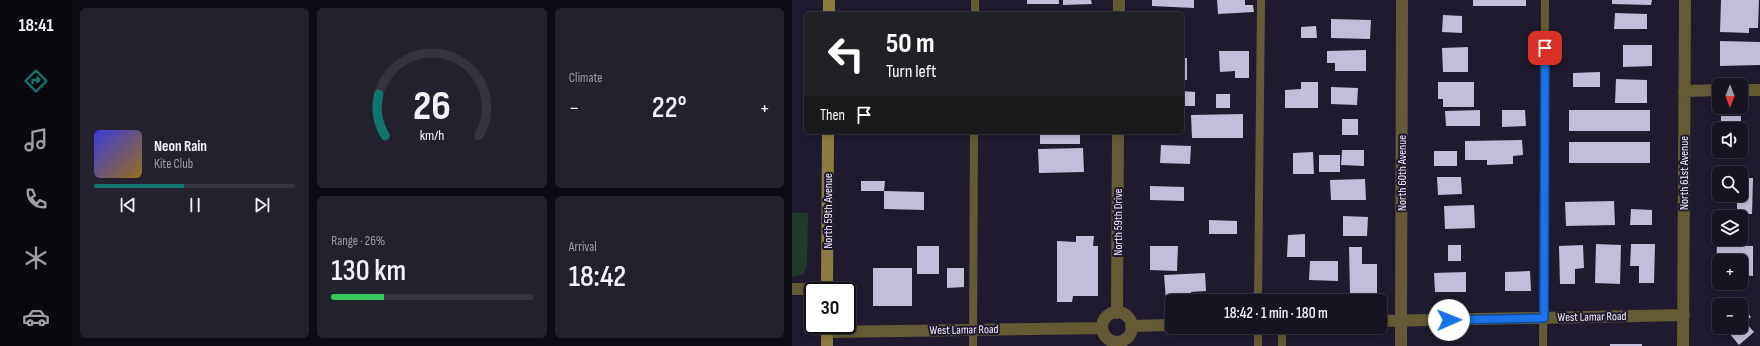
<!DOCTYPE html>
<html lang="en">
<head>
<meta charset="utf-8">
<style>
  body { margin:0; font-family:"Sofia Sans Condensed",sans-serif; background:#24212f; color:#f1f3f6; height:100vh; display:flex; flex-direction:column; font-size:15px; white-space:nowrap }
  * { box-sizing:border-box; margin:0 }
  p { font-size:13px; color:#9e9ea5 }
  .icon { flex:none; width:22px; height:22px; fill:none; stroke:currentColor; stroke-width:2; stroke-linecap:round; stroke-linejoin:round }
  .map { position:relative; flex:1; overflow:hidden }
  .sheet { display:flex; flex-direction:column; gap:8px; padding:8px; background:#0d0b13; width:720px }
  .sheet>* { flex:none }
  .banner { position:absolute; left:12px; top:12px; width:380px; height:122px; border-radius:6px; box-shadow:0 2px 6px #0003,0 0 0 1px #363340; background:#202124; color:#fff; overflow:hidden }
  .needle { width:26px; rotate:180deg }
  .tools { position:absolute; left:920px; top:78px; display:grid; gap:8px }
  .tools a { display:grid; place-items:center; width:36px; height:36px; border-radius:6px; background:#171422; box-shadow:0 2px 6px #0003,0 0 0 1px #363340; font-size:20px }
  .speed { position:absolute; left:12px; top:282px; display:flex; gap:8px; font-size:20px; font-weight:700; text-align:center }
  .speed>* { display:grid; place-content:center; width:52px; height:52px; border-radius:50%; background:#171422; box-shadow:0 2px 6px #0003,0 0 0 1px #363340; line-height:1 }
  .speed .limit { border:2px solid #111; border-radius:6px; background:#fff; color:#111 }
  .pin { position:absolute; display:grid; place-items:center; width:34px; height:34px; color:#fff; margin:-17px; border-radius:8px; box-shadow:0 2px 6px #0006 }
  .me { position:absolute; width:44px; margin:-22px; rotate:89deg; stroke-linejoin:round; filter:drop-shadow(0 0 3px #0008) }
  .turn { display:flex; align-items:center; gap:14px; height:84px; padding:0 16px; font-size:18px }
  .turn .icon { width:52px; height:52px; stroke-width:2.5 }
  .turn b { display:block; font-size:28px; line-height:34px }
  .then { display:flex; align-items:center; height:38px; padding:0 16px; background:#0003; gap:8px; font-size:15px }
  .big { font-size:30px; font-weight:600; line-height:1.1 }
  .sheet .card { flex:1; display:flex; flex-direction:column; justify-content:center; gap:6px; min-width:0; padding:0 14px; border-radius:6px; background:#24212f }
  .sheet .dial { align-items:center; gap:0 }
  .dial svg { height:104px; overflow:visible; fill:none; stroke:#363340; stroke-width:7; stroke-linecap:round; text-anchor:middle }
  .dial text { fill:#f1f3f6; stroke:none }
  .song { display:flex; align-items:center; gap:12px }
  .cover { width:48px; height:48px; border-radius:6px; background:linear-gradient(135deg,hsl(240 70% 55%),hsl(40 70% 35%)) }
  .played { height:4px; border-radius:2px; background:linear-gradient(90deg,#0f766e 45%,#363340 45%) }
  .keys { display:flex; justify-content:space-around; direction:ltr }
  .heat { display:flex; justify-content:space-between; align-items:center; font-size:22px; direction:ltr }
  .charge { height:6px; border-radius:3px; background:linear-gradient(90deg,#34c759 26%,#363340 0) }
  .sheet .tiles { flex:1; display:grid; gap:8px; grid-template-columns:repeat(3,1fr) }
  .card:first-child { grid-row:span 2 }
  .trip { position:absolute; left:373px; top:294px; width:222px; height:40px; border-radius:6px; background:#171422; box-shadow:0 2px 6px #0003,0 0 0 1px #363340; font-weight:600; line-height:40px; text-align:center }
  main { display:flex; flex:1; min-height:0 }
  .tab-bar { display:flex; flex-direction:column; width:72px; justify-content:space-around; align-items:center; background:#09080e; color:#9e9ea5 }
  .tab-bar .icon { width:28px; height:28px }
  .tab-bar .selected { color:#0f766e }
  .tab-bar b { font-size:18px; color:#f1f3f6 }
  .map>svg:first-child { display:block }
  .green { fill:#223828 }
  .building { fill:#c0bed8 }
  .lines { fill:none; stroke-linecap:round; stroke-linejoin:round }
  .lane { stroke:#655a36; stroke-width:8 }
  .street { stroke:#655a36; stroke-width:12 }
  .secondary { stroke:#8d7c3f; stroke-width:12 }
  .route-casing { stroke:#114b97; stroke-width:10 }
  .route { stroke:#1a73e8; stroke-width:7 }
  .labels { text-anchor:middle; dominant-baseline:central; stroke-width:4; stroke-linejoin:round; paint-order:stroke }
  .street-label { font-size:12px; fill:#f2effd; stroke:#1f1a2e }
</style>
</head>
<body>
<main>
<nav class="tab-bar">
<b>18:41</b>
<svg class="icon selected" aria-label="directions" viewBox="0 0 24 24"><path d="M12 3l9 9-9 9-9-9zM9 14v-3h6M13 9l2 2-2 2"/></svg>
<svg class="icon" aria-label="music" viewBox="0 0 24 24"><path d="M9 18V5l10-2v13"/><circle cx="6" cy="18" r="3"/><circle cx="16" cy="16" r="3"/></svg>
<svg class="icon" aria-label="phone" viewBox="0 0 24 24"><path d="M5 4h4l2 5-3 2q2 4 5 5l2-3 5 2v4C11 20 4 13 5 4z"/></svg>
<svg class="icon" aria-label="climate" viewBox="0 0 24 24"><path d="M12 3v18M4 7l16 10M4 17L20 7"/></svg>
<svg class="icon" aria-label="car" viewBox="0 0 24 24"><path d="M5 17H2v-5l4-1 3-4h7l3 4 3 1v5h-3M9 17h6M6 11h13"/><circle cx="7" cy="17" r="2"/><circle cx="17" cy="17" r="2"/></svg>
</nav>
<section class="sheet">
<div class="tiles">
<div class="card">
<div class="song"><i class="cover"></i><div><b>Neon Rain</b><p>Kite Club</p></div></div>
<div class="played"></div>
<div class="keys"><svg class="icon" aria-label="previous" viewBox="0 0 24 24"><path d="M18 5L8 12l10 7zM5 5v14"/></svg><svg class="icon" aria-label="pause" viewBox="0 0 24 24"><path d="M8 5v14M16 5v14"/></svg><svg class="icon" aria-label="next" viewBox="0 0 24 24"><path d="M6 5l10 7-10 7zM19 5v14"/></svg></div>
</div>
<div class="card dial"><svg viewBox="0 0 100 80">
<path d="M14 69A42 42 0 1 1 86 69"/>
<path d="M14 69A42 42 0 0 1 9 37" stroke="#0f766e"/>
<text x="50" y="56" font-size="32" font-weight="700">26</text>
<text x="50" y="72" font-size="11">km/h</text>
</svg></div>
<div class="card"><p>Climate</p>
<div class="heat"><a>−</a><b class="big">22°</b><a>+</a></div>
</div>
<div class="card"><p>Range · 26%</p><b class="big">130 km</b><div class="charge"></div></div>
<div class="card"><p>Arrival</p><b class="big">18:42</b></div>
</div>
</section>
<div class="map">
<svg width="968" height="346" viewBox="0 0 968 346">
  <rect width="100%" height="100%" fill="#1f1a2e"/>
  <path class="green" d="M0,213H16L15,267L11,274L0,277Z"/>
  <path class="building" d="M235,0H267V4H235Z
    M271,0H299L300,4L271,5Z
    M360,0H402V8L360,6Z
    M425,0H453V5H461L462,12L426,14Z
    M681,0H734V6H681Z
    M820,0H860L859,5L820,4Z
    M929,0H967L966,28H957V33L928,32Z
    M823,13L855,14V29H822Z
    M651,15L670,16V33L650,32Z
    M539,19L579,20L578,39L539,38Z
    M524,26L525,38H509V27Z
    M928,41L968,42V65L928,66Z
    M831,45H860V66L831,67Z
    M676,47V72H651L650,48Z
    M574,50V71H543V63H535V51Z
    M427,51H457V78H443V71L428,72Z
    M390,58H395V80H390Z
    M808,72V87H781V73Z
    M824,79L855,80V103H823Z
    M509,82H526V108H493V90L509,89Z
    M646,82H682V107H651V99H646Z
    M539,87L566,88L565,105L539,104Z
    M390,91L403,92V106H390Z
    M424,94H438V108H424Z
    M688,110V126H654L653,111Z
    M710,110H733L734,126L710,127Z
    M777,110H858V131H777Z
    M451,114V138H400L399,115Z
    M929,116H949V129H929Z
    M550,119H566V135H550Z
    M248,132H288V144H248Z
    M730,140L731,155L721,156V164L695,165V160H673V141Z
    M777,142H858V163H777Z
    M369,145L399,146L398,164L368,163Z
    M291,148L292,172L247,173L246,149Z
    M550,150H572V166L549,165Z
    M642,151H665V166H642Z
    M521,152L522,174H501V153Z
    M527,155H548V172H527Z
    M645,177H669L670,194L646,195Z
    M922,178H927V195H949V178H961L960,214H945V199H921Z
    M573,179L574,200H539L538,180Z
    M69,181H93L92,191H69Z
    M358,186L392,187V201L358,200Z
    M92,191L132,192V210L92,209Z
    M822,201L823,225L774,226L773,202Z
    M682,205L683,228L653,229L652,206Z
    M839,209L860,210V225H838Z
    M551,216L576,217L575,236H551Z
    M417,220L445,221V234H417Z
    M513,234V257H495L496,235Z
    M284,236H302L301,246H306V296H281L280,302H265V241L284,242Z
    M804,244L829,245L828,284L803,283Z
    M839,244H863L862,283H847V266H838Z
    M656,245H669V261H656Z
    M791,245L792,268L783,269V284H768L767,246Z
    M925,245L961,246V276L949,275V261H927V268H924Z
    M125,246H147V274H125Z
    M358,246H386L385,271L358,270Z
    M557,247H570V264H585V294H558Z
    M518,261H546V281L517,280Z
    M81,268H120V306H81Z
    M155,268H172V287L155,288Z
    M738,271L739,291H713V272Z
    M674,272V292H643L642,273Z
    M413,273L414,291L399,292V299L374,300L372,275Z
    M951,308L959,317L953,322L962,332L947,345L932,327H949V310Z
    M927,311V321L922,315Z
    M818,344H850V346H818Z"/>
  <g class="lines">
    <path class="lane" d="M183,14V0
      M466,301L469,0
      M466,327V346
      M490,327V346
      M181,346L182,132
      M751,346L753,0"/>
    <path class="street" d="M327,14V0
      M949,90H968
      M892,91L927,90
      M0,289H35
      M310 327a15 15 0 1 1 30 0a15 15 0 1 1-30 0Z
      M325,313L326,132
      M588,321L892,315
      M339,326L380,325
      M35,332L310,328
      M609,346L610,0
      M891,346L893,0"/>
    <path class="secondary" d="M37,14V0
      M35,291L36,132
      M35,346V325"/>
  </g>
  <g class="lines">
    <g class="route-casing">
      <path id="route" d="M657,320L752,318L753,48"/>
    </g>
    <use href="#route" class="route"/>
  </g>
  <g class="labels">
    <g class="street-label">
      <text transform="translate(610 173) rotate(-90)">North 60th Avenue</text>
      <text transform="translate(892 173) rotate(-90)">North 61st Avenue</text>
      <text transform="translate(36 211) rotate(-90)">North 59th Avenue</text>
      <text transform="translate(326 222) rotate(-90)">North 59th Drive</text>
      <text transform="translate(800 317) rotate(-1)">West Lamar Road</text>
      <text transform="translate(172 330) rotate(-1)">West Lamar Road</text>
    </g>
  </g>
</svg>
<div class="tools">
<a><svg class="needle" viewBox="-14 -14 28 28"><path d="M0-13l5 13h-10z" fill="#e53935"/><path d="M0 13l5-13h-10z" fill="#9e9ea5"/></svg></a>
<a><svg class="icon" aria-label="sound" viewBox="0 0 24 24"><path d="M4 9h4l5-4v14l-5-4H4zM17 9q2 3 0 6"/></svg></a>
<a><svg class="icon" aria-label="search" viewBox="0 0 24 24"><circle cx="10" cy="10" r="6"/><path d="M15 15l6 6"/></svg></a>
<a><svg class="icon" aria-label="layers" viewBox="0 0 24 24"><path d="M12 4l9 5-9 5-9-5zM3 14l9 5 9-5"/></svg></a>
<a>+</a>
<a>−</a>
</div>
<div class="speed"><div class="limit">30</div></div>
<div class="pin" style="left:753px;top:48px;background:#d93025"><svg class="icon" aria-label="arrive" viewBox="0 0 24 24"><path d="M6 21V4h12l-3 4 3 4H6"/></svg></div>
<svg class="me" style="left:657px;top:320px" viewBox="-20 -20 40 40"><circle r="19" fill="#fff"/><path d="M0-13L10 11 0 6-10 11z" fill="#1a73e8"/></svg>
<div class="trip">18:42 · 1 min · 180 m</div>
<div class="banner">
<div class="turn"><svg class="icon" aria-label="left" viewBox="0 0 24 24"><path d="M17 20v-9H6M10 6l-5 5 5 5"/></svg><div><b>50 m</b>Turn left</div></div>
<div class="then">Then<svg class="icon" aria-label="arrive" viewBox="0 0 24 24"><path d="M6 21V4h12l-3 4 3 4H6"/></svg></div>
</div>
</div>
</main>
</body>
</html>
